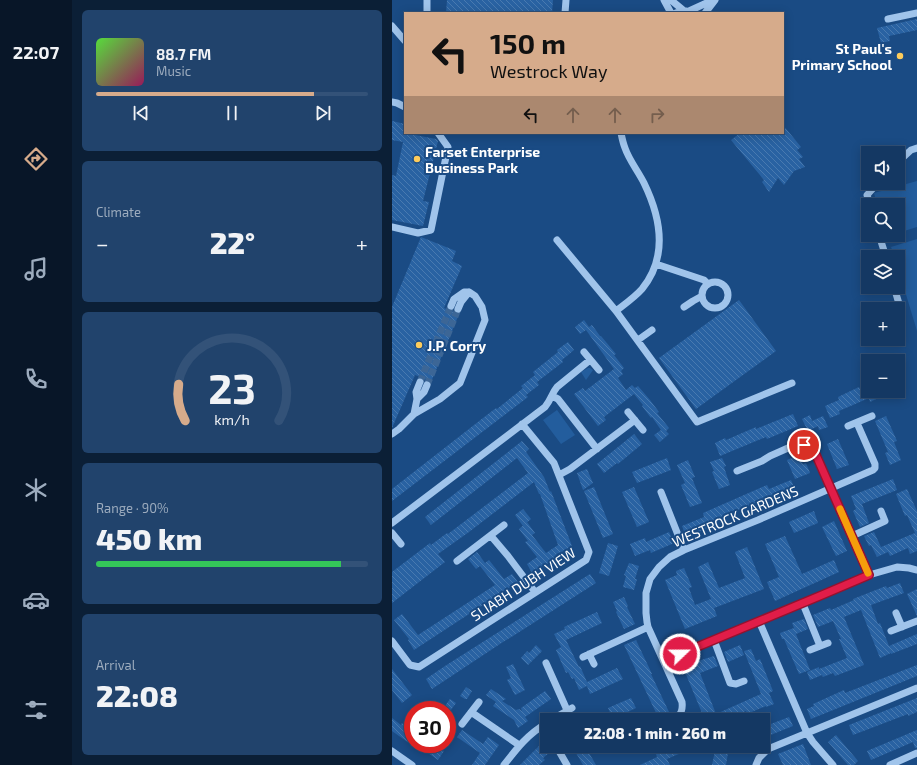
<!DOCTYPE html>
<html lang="en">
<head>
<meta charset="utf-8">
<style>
  body { margin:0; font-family:"Exo 2",sans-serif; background:#21436c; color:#f1f3f6; height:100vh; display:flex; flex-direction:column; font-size:15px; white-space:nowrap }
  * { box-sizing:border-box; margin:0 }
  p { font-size:13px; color:#9dacbe }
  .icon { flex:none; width:22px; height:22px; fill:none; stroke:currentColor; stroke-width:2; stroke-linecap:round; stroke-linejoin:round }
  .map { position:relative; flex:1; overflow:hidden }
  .sheet { display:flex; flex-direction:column; gap:10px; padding:10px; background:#0b1f36; width:320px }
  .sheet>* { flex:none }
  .banner { position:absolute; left:12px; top:12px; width:380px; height:122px; border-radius:0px; box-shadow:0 2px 10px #0003,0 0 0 1px #335278; background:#d6ab8b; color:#111; overflow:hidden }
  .tools { position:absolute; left:469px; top:146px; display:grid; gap:8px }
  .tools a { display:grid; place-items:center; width:44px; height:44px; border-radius:0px; background:#143863; box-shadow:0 2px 10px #0003,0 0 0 1px #335278; font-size:20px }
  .speed { position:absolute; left:12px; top:701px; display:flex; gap:8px; font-size:20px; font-weight:700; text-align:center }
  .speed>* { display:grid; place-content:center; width:52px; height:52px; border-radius:50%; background:#143863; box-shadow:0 2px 10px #0003,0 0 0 1px #335278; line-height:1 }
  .speed .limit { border:6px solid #d22; background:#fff; color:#111 }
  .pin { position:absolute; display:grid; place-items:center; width:34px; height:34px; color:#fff; margin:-17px; border:2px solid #fff; border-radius:50%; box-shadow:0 1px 4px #0007 }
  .me { position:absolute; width:44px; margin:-22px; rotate:68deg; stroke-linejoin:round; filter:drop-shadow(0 0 3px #0008) }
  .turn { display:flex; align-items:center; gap:14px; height:84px; padding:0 20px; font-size:18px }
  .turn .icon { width:52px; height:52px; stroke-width:2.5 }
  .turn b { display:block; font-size:28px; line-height:34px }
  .lanes { display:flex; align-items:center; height:38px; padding:0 20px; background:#0003; justify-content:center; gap:20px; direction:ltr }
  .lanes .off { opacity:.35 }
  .big { font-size:30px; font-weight:800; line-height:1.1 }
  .sheet .tile { flex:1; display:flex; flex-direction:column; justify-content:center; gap:6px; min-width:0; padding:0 14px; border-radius:6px; background:#21436c }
  .sheet .dial { align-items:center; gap:0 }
  .dial svg { height:104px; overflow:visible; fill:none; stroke:#335278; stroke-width:7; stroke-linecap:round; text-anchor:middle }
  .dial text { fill:#f1f3f6; stroke:none }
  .song { display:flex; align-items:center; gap:12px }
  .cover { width:48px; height:48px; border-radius:6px; background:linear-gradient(135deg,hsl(110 70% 55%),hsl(330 70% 35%)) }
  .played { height:4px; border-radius:2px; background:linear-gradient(90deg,#d6ab8b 80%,#335278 80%) }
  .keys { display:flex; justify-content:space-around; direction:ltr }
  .heat { display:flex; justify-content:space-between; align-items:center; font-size:22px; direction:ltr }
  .charge { height:6px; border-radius:3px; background:linear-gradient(90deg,#34c759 90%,#335278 0) }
  .trip { position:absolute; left:148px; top:713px; width:230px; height:40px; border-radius:0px; background:#143863; box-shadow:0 2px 10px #0003,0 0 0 1px #335278; font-weight:800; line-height:40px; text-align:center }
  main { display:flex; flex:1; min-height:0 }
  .tab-bar { display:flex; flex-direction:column; width:72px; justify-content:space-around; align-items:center; background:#081628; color:#9dacbe }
  .tab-bar .icon { width:28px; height:28px }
  .tab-bar .selected { color:#d6ab8b }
  .tab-bar b { font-size:18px; color:#f1f3f6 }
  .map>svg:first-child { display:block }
  .grass { fill:url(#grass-tufts) }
  .garden { fill:#235d9d }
  .building { fill:url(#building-back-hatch) }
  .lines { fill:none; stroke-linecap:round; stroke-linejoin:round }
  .minor-tunnel { stroke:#3c6696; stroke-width:7; stroke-dasharray:7 3.5; stroke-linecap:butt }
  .minor { stroke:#a0c4eb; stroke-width:7 }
  .route-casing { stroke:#92132f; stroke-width:10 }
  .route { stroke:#e11d48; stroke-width:7 }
  .slow { stroke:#f59e0b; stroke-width:7 }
  .poi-dot { fill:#fdcc5c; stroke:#1a4b84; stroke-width:1.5 }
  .labels { text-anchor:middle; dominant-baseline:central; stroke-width:4; stroke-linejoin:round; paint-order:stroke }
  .poi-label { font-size:14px; font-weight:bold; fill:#fff; stroke:#1a4b84; text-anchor:start }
  .street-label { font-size:14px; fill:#fff; stroke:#1a4b84 }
</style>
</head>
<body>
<main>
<nav class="tab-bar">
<b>22:07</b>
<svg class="icon selected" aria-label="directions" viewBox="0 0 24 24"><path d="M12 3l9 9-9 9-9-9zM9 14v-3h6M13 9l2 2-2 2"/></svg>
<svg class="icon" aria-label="music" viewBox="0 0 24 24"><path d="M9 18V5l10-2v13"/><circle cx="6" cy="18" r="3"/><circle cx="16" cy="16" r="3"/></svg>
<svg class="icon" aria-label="phone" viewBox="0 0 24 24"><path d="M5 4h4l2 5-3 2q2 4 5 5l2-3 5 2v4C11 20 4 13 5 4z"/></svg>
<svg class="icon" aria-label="climate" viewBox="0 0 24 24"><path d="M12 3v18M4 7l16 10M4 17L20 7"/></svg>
<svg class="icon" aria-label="car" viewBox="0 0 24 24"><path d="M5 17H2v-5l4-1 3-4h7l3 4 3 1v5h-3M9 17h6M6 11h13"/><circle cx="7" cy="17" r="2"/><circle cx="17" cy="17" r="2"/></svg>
<svg class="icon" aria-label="filters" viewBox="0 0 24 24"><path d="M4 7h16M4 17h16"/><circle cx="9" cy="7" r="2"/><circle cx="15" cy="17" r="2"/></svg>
</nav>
<section class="sheet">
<div class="tile">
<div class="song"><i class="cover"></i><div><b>88.7 FM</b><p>Music</p></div></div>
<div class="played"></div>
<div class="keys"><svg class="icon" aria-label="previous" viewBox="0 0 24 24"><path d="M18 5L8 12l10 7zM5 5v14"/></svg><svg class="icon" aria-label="pause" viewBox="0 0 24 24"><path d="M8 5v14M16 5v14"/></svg><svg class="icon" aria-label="next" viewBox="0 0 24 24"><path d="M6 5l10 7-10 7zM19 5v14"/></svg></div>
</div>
<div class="tile"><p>Climate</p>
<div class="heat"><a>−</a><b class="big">22°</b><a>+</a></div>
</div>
<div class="tile dial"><svg viewBox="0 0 100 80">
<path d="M14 69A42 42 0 1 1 86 69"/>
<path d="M14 69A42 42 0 0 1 9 41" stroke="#d6ab8b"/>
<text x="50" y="56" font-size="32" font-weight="700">23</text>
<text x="50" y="72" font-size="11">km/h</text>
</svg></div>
<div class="tile"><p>Range · 90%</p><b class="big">450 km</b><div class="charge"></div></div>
<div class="tile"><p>Arrival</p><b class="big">22:08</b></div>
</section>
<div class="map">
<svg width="525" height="765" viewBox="0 0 525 765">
  <defs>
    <pattern id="grass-tufts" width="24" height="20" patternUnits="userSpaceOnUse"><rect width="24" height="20" fill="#235d9d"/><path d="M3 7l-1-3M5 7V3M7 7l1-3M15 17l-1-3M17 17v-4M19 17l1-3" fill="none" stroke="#4475ac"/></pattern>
    <pattern id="building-back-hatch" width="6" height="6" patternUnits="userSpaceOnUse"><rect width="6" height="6" fill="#2962a2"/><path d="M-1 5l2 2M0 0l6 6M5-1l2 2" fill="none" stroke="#497ab0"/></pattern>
  </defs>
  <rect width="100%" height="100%" fill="#1a4b84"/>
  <path class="grass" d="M196,368H198L201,370L194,380L189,372Z"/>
  <path class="garden" d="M525,181V227L506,233V205H485L482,193Z
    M525,239V331L506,268V257H503L499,247Z
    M165,410L183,435L169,444L151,420Z"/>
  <path class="building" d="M55,0H161L160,13H54Z
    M525,19V30L497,36L498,41L489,43L485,28Z
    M0,121L13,124V133L44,139L46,141L31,201L37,202L31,226L0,220V175L4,176L11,142L0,140Z
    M391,125L409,147L405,150L411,157L407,159L413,167L402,171L392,185L386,178L377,192L370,182L372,180L339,140L348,133H391Z
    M29,237L64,251L60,261L70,266L52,308L67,314L39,382L29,377L23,375L0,428V307Z
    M347,300L384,351L304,409L267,358Z
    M192,320L197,327L200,325L208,336H209L224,354L222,355L232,368L229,371L231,374L226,378L234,390L240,385L243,388L246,386L258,400L267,412L265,413L277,428L274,431L277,434L268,442L262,435L269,430L260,417L259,418L250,406L251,405L242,394L212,417L214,420L206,426L182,394L191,388L193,391L222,369L194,330L188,334L183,327Z
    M176,342L182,350L170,360L171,362L145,382L147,385L134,395L136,397L0,501V489L91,418L104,408L105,409L131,388L129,386L143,375L141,372L166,352L165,350Z
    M467,387L470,393L473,391H494L485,395L486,398L478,402L477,398L447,411L448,414L438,418L433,406L447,400L446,397Z
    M401,414L406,426L375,439L374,437L328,456L323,443L333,438L334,440L364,427V429Z
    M418,415L420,421L431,416L436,427L427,430L426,426L416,431L410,419Z
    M494,416L505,441L502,442L509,460L498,465L493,453L496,452L483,421Z
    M242,434L250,444L226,464L225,463L212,473L205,464L231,443Z
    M446,439L457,465L445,469L435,444Z
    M130,441L137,449L134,452L152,477L158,492L159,491L180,546L175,549V550L164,554L166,557L140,573L135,564L145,557L133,542L136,541L127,529L135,522L143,533L140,535L154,553L166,545L148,494H147L142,482L77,532L46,554L53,562L0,603V572L38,543L39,545L55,533L56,534L136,473L125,458L39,525L33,517Z
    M407,455L411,464L414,463L418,473L403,479L395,460Z
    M275,458L279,470L245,483L240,472Z
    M330,458L334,466L332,467L338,485L327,489L320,472L322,471L318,462Z
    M296,460L303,477L300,478L310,503L298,507L289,485L293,483L285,465Z
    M195,469L201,483L191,490L185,473Z
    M501,479L505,490L470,504L477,523L468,527L461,511L464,509L459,496Z
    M399,480L404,491L381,500L380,496L315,523L317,528L294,537L290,526L312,517L311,513L375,485L377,489Z
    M202,487L221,534L211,538L192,491Z
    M242,487L257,522L245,527L230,492Z
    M515,489L525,511V551L518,554L516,548L498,556L496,552L485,557L479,545L477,546L472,536L482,532L489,547L523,533L515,515L513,516L504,494Z
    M131,509L139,519L131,526L123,515Z
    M422,511L426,523L402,533L397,522Z
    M442,521L455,551L444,556L430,527Z
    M277,532L282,543L259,553L258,550L243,556L238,544L253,538L254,542Z
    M393,536L410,574L442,560L447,572L383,601L375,582L387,577L373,544Z
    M216,543L226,546L217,576L207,573Z
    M355,547L372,589L322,608L325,616L293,629L273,580L285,575L284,571L292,568L300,587L297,588L303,605L319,599L306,567L316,562L327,588L353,578L343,552Z
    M85,552L93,563L97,560L112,579L120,574L126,582L22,650L16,640L17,639L2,620L10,614L26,635L103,585L88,566L84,569L76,559Z
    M237,563L247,566L243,579H245L242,590L231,587L234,576L232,575Z
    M198,574L204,583L121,636L111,642L110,641L111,642L40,689L34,679L53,666Z
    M508,583L512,593L479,605L486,624L488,623L497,646L525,634V644L499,654V653L488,658L469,610L452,617L472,665L443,676L441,673L431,677L430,675L418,680L415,672L427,667V669L455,658L447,639H449L441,621L426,627L421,615L438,608L439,610L462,600L461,599L494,586L495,588Z
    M525,589V616L515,594Z
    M232,597L236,606L235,607L243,624L232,629L224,612L225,611L221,602Z
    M205,612L210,623L174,640L187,667L188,666L195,682L225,668L231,679L198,694L195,686L187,690L182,678L180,679L176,672L174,673L164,650L169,647L162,634L173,629L172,627Z
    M412,619L416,629L404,634L418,670L407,674L392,639H390L388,633L402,628L400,623Z
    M244,640L260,674H259L277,712L266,717L232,645Z
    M144,645L150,651L136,665L129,658L135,651L137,653Z
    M348,645L352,655L336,662L332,652Z
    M359,649L364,661L368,659L381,691L377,693L382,704L374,707V706L355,714L354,711L333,720H310L316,717L314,712L310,713L293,672L305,667L303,662L322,656L326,666L308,673L324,714L369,694L352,651Z
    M121,664L133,690L123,695L115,680L119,678L114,667Z
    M525,665V676L419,719L415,709L422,706L421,704L452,690L453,693Z
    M0,669L20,695L10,703L0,690Z
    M74,687L80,691L75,699H73L68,696Z
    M99,689L114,699L110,701L124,710L127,709L130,711L129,708L153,691L159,699L133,717L136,721L126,728L122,720L101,706L104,702L94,695Z
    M239,698L244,708L221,719L216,708Z
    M525,698V712L516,716V714L461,735L457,725Z
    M58,699L64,703L59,710H50Z
    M397,717L401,726L371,738V727Z
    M0,718L9,725L10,723L21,731V746L0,731Z
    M70,730L91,744L96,737L107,745L93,765H80L88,753L65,737Z
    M525,730V748H523L521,742L479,760L475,751Z
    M444,735L466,761L462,765H456L436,742Z
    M23,744H42L52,751L46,760Z
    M149,744L157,753L151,758L153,760L147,765H128Z
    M411,744L419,765H391L386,754Z
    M180,746H205L196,751L204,765H191Z
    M281,746H286L289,753L275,759L278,765H248L265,757L264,754Z
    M323,751L336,753L334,765H320Z"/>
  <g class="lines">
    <path class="minor-tunnel" d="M28,382L59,306
      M35,385L66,309"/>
    <path class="minor" d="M272,0L279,13
      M279,0L291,10
      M297,11L321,0
      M35,13V0
      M173,13L174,0
      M284,13C290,10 295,10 301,13
      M313,13L323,0
      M496,19L525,13
      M0,26L13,41
      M0,102L5,103L13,107
      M506,162L519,150L525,148
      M478,205L475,195L486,183
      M0,227L26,233L39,230L56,147L46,133
      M487,235L494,257
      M165,240L224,311L305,422L400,383
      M264,264L312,280L316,284
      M310 295a13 13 0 1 1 26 0a13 13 0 1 1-26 0Z
      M502,287L508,307
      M292,307L301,301L310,296
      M66,309L69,302L77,292
      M224,311C233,304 243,297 250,289C276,257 269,218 252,183C246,171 237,160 233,148C231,143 230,138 229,133
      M246,340L260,330
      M192,352L207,370
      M28,382L24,392L25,399L22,414L48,399L68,383L93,320L90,307L83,296L77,292H72L62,299L59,306
      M160,396L166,399L205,449
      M25,399L32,392L35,385
      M236,412L251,430
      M456,426L480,416
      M0,434L7,429L22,414
      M345,471L370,461L378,456L405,444L412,445L420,448L439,489L477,575
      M167,475L178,469L243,420
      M269,492L292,550
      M0,523L153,407C159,400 160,393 165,387L198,360
      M0,533L9,544
      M99,536L116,556L143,592
      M460,536L493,521L489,511
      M65,561L112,525
      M411,604L428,646
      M504,613L510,627
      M367,621L415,733L421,742L441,765
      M499,631L525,621
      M322,640L338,683L344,684L352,681
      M0,641L18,665L27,667L194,560L197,552L162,463L130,424
      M418,650L436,643
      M197,654L202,664
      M191,657L256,627
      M272,661L430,595L477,575L505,567L517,568L525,570
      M154,663L175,710
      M79,712L127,745
      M159,720L180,708
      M283,720C289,713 291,711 290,702L256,627L255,622L254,613V593L258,579L267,567L278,557L292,550L366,520L481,470L483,468V464L465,423
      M70,724L87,702
      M164,746L175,765
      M0,751L20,765
      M112,765C125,748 136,734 155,723
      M364,765L367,758L376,749L415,733L525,688
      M498,765L525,753"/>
  </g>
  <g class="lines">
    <g class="route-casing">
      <path id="route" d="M288,654L430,595L477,575L424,455L420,448L412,445"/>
    </g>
    <use href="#route" class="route"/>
    <path class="slow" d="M448,509L476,573"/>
  </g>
  <g class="poi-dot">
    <circle cx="508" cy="56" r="4"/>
    <circle cx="25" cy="159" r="4"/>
    <circle cx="27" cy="345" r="4"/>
  </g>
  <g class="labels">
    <g class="poi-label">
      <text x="500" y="48" text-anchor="end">St Paul's<tspan x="500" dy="16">Primary School</tspan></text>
      <text x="33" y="151">Farset Enterprise<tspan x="33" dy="16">Business Park</tspan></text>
      <text x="35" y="345">J.P. Corry</text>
    </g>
    <g class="street-label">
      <text transform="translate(343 516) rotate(-23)">WESTROCK GARDENS</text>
      <text transform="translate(131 584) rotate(-33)">SLIABH DUBH VIEW</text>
    </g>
  </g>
</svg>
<div class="tools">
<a><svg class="icon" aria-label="sound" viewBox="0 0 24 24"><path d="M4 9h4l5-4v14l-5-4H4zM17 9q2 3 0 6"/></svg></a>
<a><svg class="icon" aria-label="search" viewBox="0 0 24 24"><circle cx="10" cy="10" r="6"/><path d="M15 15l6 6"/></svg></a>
<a><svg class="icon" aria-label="layers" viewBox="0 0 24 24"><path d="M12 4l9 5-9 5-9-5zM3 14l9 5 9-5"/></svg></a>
<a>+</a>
<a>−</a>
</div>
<div class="speed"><div class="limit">30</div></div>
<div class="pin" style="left:412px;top:445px;background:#d93025"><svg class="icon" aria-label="arrive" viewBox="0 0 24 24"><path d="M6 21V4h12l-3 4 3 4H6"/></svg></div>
<svg class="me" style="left:288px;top:654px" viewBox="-20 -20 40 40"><circle r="17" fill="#e11d48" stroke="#fff" stroke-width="3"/><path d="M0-11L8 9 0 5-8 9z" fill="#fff"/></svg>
<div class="trip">22:08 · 1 min · 260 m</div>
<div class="banner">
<div class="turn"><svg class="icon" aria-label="left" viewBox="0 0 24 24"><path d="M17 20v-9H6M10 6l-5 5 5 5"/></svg><div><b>150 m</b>Westrock Way</div></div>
<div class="lanes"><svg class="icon" aria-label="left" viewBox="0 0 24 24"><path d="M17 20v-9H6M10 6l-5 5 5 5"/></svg><svg class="icon off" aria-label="ahead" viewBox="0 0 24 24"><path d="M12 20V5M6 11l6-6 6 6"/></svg><svg class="icon off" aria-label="ahead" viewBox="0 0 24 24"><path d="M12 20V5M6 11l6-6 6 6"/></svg><svg class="icon off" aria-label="right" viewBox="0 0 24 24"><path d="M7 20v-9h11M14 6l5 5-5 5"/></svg></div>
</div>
</div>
</main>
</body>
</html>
